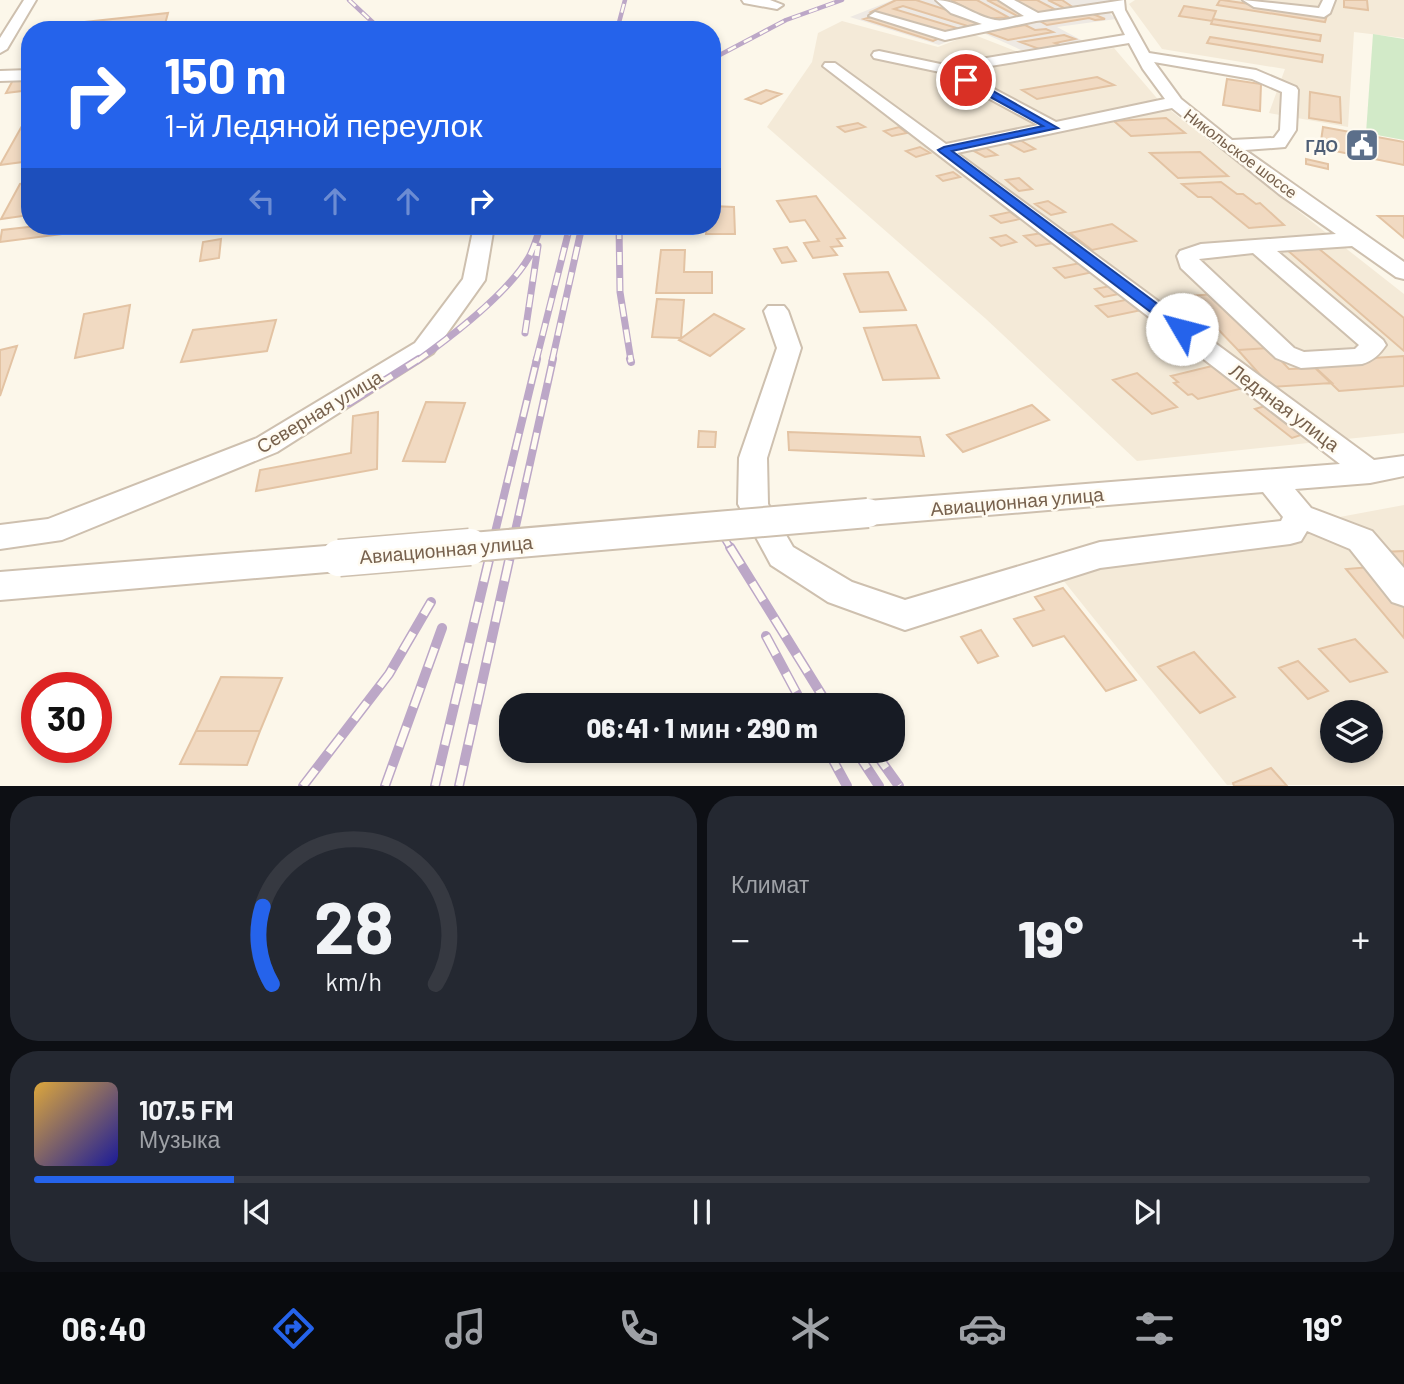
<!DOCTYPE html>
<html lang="ru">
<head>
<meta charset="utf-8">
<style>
  body { margin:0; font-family:Barlow,sans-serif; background:#242831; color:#f1f3f6; height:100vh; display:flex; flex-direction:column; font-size:26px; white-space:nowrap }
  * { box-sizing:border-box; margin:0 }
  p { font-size:23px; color:#9ea1a6 }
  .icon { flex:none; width:38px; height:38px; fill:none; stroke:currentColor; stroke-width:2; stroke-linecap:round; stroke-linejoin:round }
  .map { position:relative; height:786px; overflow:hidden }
  .details { display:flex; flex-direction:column; gap:10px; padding:10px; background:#0d0f14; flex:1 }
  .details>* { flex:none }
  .banner { position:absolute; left:21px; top:21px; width:700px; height:214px; border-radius:28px; box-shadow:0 4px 10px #0003; background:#2563eb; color:#fff; overflow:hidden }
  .buttons { position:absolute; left:1320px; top:700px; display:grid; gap:14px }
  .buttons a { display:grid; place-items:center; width:63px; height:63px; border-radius:50%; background:#171b24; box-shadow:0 4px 10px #0003; font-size:35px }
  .speed { position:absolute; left:21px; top:672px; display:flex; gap:14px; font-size:35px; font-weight:700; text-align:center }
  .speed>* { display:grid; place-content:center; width:91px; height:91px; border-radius:50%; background:#171b24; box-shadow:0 4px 10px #0003; line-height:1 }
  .speed .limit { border:10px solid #d22; background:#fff; color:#111 }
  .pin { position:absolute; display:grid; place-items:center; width:60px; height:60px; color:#fff; margin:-30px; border:4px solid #fff; border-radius:50%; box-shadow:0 2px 7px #0007 }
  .me { position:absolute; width:77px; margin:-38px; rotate:307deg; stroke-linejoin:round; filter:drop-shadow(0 0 5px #0008) }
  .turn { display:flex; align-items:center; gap:24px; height:147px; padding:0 28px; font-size:32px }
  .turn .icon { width:91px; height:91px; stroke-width:2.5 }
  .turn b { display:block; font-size:49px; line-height:60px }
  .lanes { display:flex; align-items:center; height:66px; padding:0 28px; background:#0003; justify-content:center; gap:35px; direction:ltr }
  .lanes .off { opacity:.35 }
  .big { font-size:52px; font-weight:800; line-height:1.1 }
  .details .card { flex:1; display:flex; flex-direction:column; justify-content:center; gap:10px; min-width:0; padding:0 24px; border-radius:28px; background:#242831 }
  .details .dial { align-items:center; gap:0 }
  .dial svg { height:182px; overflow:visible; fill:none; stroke:#363941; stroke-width:7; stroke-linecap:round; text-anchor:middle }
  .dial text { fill:#f1f3f6; stroke:none }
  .song { display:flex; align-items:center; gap:21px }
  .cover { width:84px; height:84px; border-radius:10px; background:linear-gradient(135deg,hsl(40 70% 55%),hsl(240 70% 35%)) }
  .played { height:7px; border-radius:4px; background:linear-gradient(90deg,#2563eb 15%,#363941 15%) }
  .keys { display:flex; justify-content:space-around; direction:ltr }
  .heat { display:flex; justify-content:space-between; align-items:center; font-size:38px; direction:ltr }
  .details .tiles { flex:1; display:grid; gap:10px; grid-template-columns:1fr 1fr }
  .card:last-child { grid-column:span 2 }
  .trip { position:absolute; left:499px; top:693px; width:406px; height:70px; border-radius:28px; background:#171b24; box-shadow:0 4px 10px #0003; font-weight:800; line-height:70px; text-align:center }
  .tab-bar { display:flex; height:112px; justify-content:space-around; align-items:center; background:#090b0e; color:#9ea1a6 }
  .tab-bar .icon { width:49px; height:49px }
  .tab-bar .active { color:#2563eb }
  .tab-bar b { font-size:32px; color:#f1f3f6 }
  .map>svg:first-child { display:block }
  .residential { fill:#f4ead8; fill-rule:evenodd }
  .industrial { fill:#eee9e3 }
  .green { fill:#d2eac8 }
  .building { fill:#f1dac2; stroke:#e3c3a3; stroke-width:2 }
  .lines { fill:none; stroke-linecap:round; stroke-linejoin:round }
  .minor-casing { stroke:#cec0af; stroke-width:4 }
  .minor { fill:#fff; fill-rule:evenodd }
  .rail-far3-casing { stroke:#bca7c7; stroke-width:4.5 }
  .rail-far2-casing { stroke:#bca7c7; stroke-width:7 }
  .rail-far1-casing { stroke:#bca7c7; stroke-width:8 }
  .rail-casing { stroke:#bca7c7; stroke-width:10 }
  .rail-far3 { stroke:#fffbf1; stroke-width:2.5; stroke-dasharray:9; stroke-linecap:butt }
  .rail-far2 { stroke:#fffbf1; stroke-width:4.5; stroke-dasharray:13; stroke-linecap:butt }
  .rail-far1 { stroke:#fffbf1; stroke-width:5; stroke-dasharray:17; stroke-linecap:butt }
  .rail { stroke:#fffbf1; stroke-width:7; stroke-dasharray:21; stroke-linecap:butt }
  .minor-bridge-far1-casing { stroke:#cec0af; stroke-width:32; stroke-linecap:butt }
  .minor-bridge-casing { stroke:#cec0af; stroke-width:39; stroke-linecap:butt }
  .minor-bridge-far1 { stroke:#fff; stroke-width:28 }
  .minor-bridge { stroke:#fff; stroke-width:36 }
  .route { fill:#2563eb; stroke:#184099; stroke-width:2 }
  .labels { text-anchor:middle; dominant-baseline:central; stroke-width:5; stroke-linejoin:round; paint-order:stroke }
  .far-service-label { font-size:16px; font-weight:bold; fill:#4e5e75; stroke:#fffbf1; text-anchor:end }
  .far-street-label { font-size:16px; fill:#77614d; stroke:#fffbf1 }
  .street-label { font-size:19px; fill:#77614d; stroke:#fffbf1 }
</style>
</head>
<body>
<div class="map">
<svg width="1404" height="786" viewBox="0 0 1404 786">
  <rect width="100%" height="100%" fill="#fcf7ea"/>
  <path class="residential" d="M1135,0H1404V38L1354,32L1348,127L1269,113L1285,69L1162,49L1129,4Z
    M842,21L938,47L972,34L1036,59L1114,48L1161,103L1404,294V433L1137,461L986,319L767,127L812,62L818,33Z
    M1404,505V785H1227L1055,570ZM1332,712H1370V751H1332Z"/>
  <path class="industrial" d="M893,0H1111L1107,11L1116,19L1057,27L1083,41L1077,44L1028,53L981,32H970L939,45L850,17Z"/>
  <path class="green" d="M1373,34L1404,39V140L1366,133Z"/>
  <path class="building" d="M896,0H916L987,23L974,28L903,6L894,9L960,29L945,34L871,12Z
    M951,0H977L1008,17L986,19Z
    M987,0H1000L1031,16L1019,17Z
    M1013,0H1037L1060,12L1040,15Z
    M1048,0H1062L1077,10H1068Z
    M1220,0H1222L1327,15L1325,22L1217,5Z
    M1344,0H1367L1368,10L1344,7Z
    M1184,6L1216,11L1212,21L1179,16Z
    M1088,12L1105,19L1095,20L1089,18L1047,25L1038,20Z
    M168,13L165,24L122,30H38L39,27Z
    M871,17L940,38L933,41L864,19Z
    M1213,19L1321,35L1320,41L1211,24Z
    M1025,25L1035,30L1046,29L1053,32L1008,40L986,32Z
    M1064,35L1075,39L1055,43L1062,46L1042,50L1020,42Z
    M1210,37L1323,55L1322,62L1207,43Z
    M1097,77L1114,85L1037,99L1022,90Z
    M30,78V90L6,93L13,80Z
    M1227,79L1261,84L1260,111L1223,105Z
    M766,90L781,94L761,104L746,99Z
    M1310,92L1340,97L1341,123L1309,118Z
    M1166,118L1185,133L1131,136L1114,121Z
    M858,123L865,127L845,132L838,127Z
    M30,125V161L0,165L22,126Z
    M899,127L907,133L892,136L884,131Z
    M1323,127L1404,142V165L1320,148Z
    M1020,140L1035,149L1024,152L1008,143Z
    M920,147L930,153L916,157L906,151Z
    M986,148L997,155L985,157L974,151Z
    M1200,152L1228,176L1178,178L1150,153Z
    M1306,159L1328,164V169L1306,164Z
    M953,172L960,177L943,181L937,176Z
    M1019,178L1032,189L1019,191L1006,180Z
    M30,182V215L1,219L20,184Z
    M1221,182L1237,194H1243L1256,204L1260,203L1284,225L1249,228L1211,197H1198L1182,184Z
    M816,196L845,238L837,239L842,246L831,247L837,255L813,258L804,243L819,241L805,220L790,222L777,201Z
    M1048,201L1065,212L1051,215L1035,204Z
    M712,206L734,207L735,234H706L707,226H712Z
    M1010,212L1020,219L1001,223L991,216Z
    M1378,216H1404V238Z
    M1112,224L1136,241L1092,250L1070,233Z
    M37,226H124L0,242L2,230Z
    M1042,233L1053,243L1036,246L1024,236Z
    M1006,235L1016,242L1001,246L991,238Z
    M221,239L219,258L200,261L203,242Z
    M787,247L796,261L782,263L774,249Z
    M1318,248L1404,318V351L1286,249Z
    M661,250H685L684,272H712V293H656Z
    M1086,262L1098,271L1065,278L1054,268Z
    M888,272L906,310L860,312L844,274Z
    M1120,284L1129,292L1104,297L1095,289Z
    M1217,294L1269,348L1238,350L1186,296Z
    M657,299L684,300L681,338L652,337Z
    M1130,299L1142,310L1108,317L1096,306Z
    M130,305L123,348L75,358L84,314Z
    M714,314L744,329L710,356L679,340Z
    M276,320L267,351L181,362L193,330Z
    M916,325L939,378L883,380L864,328Z
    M17,346L0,396V350Z
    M1269,348L1289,369L1316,368L1332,383L1271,387L1238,350Z
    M1404,356V386L1339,391L1309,362Z
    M1220,364L1248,387L1198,399L1192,394L1188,395L1174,383L1178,382L1171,376Z
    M1137,373L1177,407L1152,414L1113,380Z
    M426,402L465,403L445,462L403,461Z
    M1272,404L1310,432L1292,438L1255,409Z
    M1032,405L1049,420L963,452L947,435Z
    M378,412L377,469L256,491L260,470L351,453L353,416Z
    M699,431L716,432L715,447H698Z
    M788,432L920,437L924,456L789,450Z
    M1404,551V572L1383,552Z
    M1371,567L1404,605V638L1346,569Z
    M1063,588L1136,680L1106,691L1064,636L1033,646L1014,619L1044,610L1035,597Z
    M981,630L998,656L978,663L961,637Z
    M1355,639L1387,672L1350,682L1319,649Z
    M1194,652L1235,697L1200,713L1158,667Z
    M1298,661L1328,691L1308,699L1279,668Z
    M221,677L282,678L260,731H196Z
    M196,731H260L247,765L180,764Z
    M1271,768L1287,786H1234L1233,783Z"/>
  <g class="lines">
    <g class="minor-casing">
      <path id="minor" d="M24,0H36L7,49L0,53V38Z
        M742,0H770L783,5L777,9L744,3Z
        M936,0C957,0 974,16 995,20C1004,22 1015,17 1024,16L999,0H1014L1038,13L1124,0L1125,10L1149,53L1256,70L1296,87L1298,90L1296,130L1285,147L1245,150L1404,262V279L1396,277L1352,246L1277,251L1383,340L1386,345C1380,354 1373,361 1362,364L1301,368L1276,358L1181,268L1177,256L1180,251L1201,244L1336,234L1279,194L1172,108L957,153L1374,460L1404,456V476L1370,483L1295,489L1311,508L1372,531L1404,568V606L1392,602L1350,549L1307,531L1301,541L1290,544L1100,568L905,630L828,602L771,565L738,504L739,458L777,348L764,311L768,306H784L788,311L801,348L767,458L768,504L793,547L852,582L905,600L1100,542L1281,521L1283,517L1263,492L868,525L857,521L853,513L857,505L868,501L1340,464L823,66L825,63H835L946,144L1038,125L940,72L874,58L872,55L874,52L879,51L945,65L1125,35L1113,11L1036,21L945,40L869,16L875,12L945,32L982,24L951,13ZM1129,43L1143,69L1165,99L1056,122L960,71ZM1154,62L1252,79L1282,92L1280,130L1274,138L1232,140L1181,99ZM1253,253L1359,345L1355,349L1304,352L1294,348L1199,259Z
        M1243,0L1319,8L1323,0H1335L1330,13L1324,17L1254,7Z
        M30,70V80L0,81V71Z
        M474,226H494L485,280L433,353L277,452L62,540L0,549V525L48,519L257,438L415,343L463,279Z
        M339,545L350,549L355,558L350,567L339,571L0,600V572Z"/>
    </g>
    <use href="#minor" class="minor"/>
    <g class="rail-far3-casing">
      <path id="rail-far3" d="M349,0L381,30
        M617,30L625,0
        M712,59L786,20L842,0"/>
    </g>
    <g class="rail-far2-casing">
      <path id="rail-far2" d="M619,226L620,292L631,361
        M525,333L538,246
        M417,361C452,336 508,293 529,257C534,248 537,236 541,226
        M536,361L570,226
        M552,361L582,226"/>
    </g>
    <g class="rail-far1-casing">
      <path id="rail-far1" d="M630,359L631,362
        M349,403L419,359
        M720,531L731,549
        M491,549L537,359
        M511,549L553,359"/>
    </g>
    <g class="rail-casing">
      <path id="rail" d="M730,547L828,705
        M766,636L803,705
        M828,751L847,786
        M856,751L879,786
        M874,751L899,786
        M303,786L389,674L431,602
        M385,786L442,628
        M435,786L492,547
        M459,786L512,547"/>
    </g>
    <use href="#rail-far3" class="rail-far3"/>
    <use href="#rail-far2" class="rail-far2"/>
    <use href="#rail-far1" class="rail-far1"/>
    <use href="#rail" class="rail"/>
    <g class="minor-bridge-far1-casing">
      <path id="minor-bridge-far1" d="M449,549L868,513"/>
    </g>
    <g class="minor-bridge-casing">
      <path id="minor-bridge" d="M339,558L470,547"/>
    </g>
    <use href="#minor-bridge-far1" class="minor-bridge-far1"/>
    <use href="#minor-bridge" class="minor-bridge"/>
  </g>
  <path class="route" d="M963,78H970L1058,128L952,151L1187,326L1190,329L1187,332H1177L940,152L938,150L944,147L1043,126L963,82Z"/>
  <defs>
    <g id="civic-square" transform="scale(1.75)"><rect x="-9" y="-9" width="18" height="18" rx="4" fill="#5c6f8a" stroke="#fffbf1"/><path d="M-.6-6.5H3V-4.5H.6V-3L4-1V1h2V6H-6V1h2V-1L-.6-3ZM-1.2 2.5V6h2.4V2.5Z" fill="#fff"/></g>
  </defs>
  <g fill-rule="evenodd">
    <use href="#civic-square" x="1362" y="145"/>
  </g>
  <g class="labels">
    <g class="far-service-label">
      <text x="1338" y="145">ГДО</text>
    </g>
    <g class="far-street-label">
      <text transform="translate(1241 153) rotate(37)">Никольское шоссе</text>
    </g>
    <g class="street-label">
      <text transform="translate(1285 407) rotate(37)">Ледяная улица</text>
      <text transform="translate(319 411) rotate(-31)">Северная улица</text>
      <text transform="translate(1017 501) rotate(-5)">Авиационная улица</text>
      <text transform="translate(446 549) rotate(-5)">Авиационная улица</text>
    </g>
  </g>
</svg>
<div class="buttons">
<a><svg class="icon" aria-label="layers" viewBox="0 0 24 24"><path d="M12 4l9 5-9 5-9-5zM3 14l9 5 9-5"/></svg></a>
</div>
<div class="speed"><div class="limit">30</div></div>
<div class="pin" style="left:966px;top:80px;background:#d93025"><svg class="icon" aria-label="arrive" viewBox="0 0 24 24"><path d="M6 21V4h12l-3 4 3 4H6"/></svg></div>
<svg class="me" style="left:1182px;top:329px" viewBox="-20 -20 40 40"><circle r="19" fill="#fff"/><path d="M0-13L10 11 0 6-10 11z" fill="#2563eb"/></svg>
<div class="trip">06:41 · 1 мин · 290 m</div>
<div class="banner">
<div class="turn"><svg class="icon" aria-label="right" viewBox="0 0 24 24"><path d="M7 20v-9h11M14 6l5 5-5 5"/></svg><div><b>150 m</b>1-й Ледяной переулок</div></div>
<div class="lanes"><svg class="icon off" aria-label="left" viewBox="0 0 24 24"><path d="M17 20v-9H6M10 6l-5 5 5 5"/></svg><svg class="icon off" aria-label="ahead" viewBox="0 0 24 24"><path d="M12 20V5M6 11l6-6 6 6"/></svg><svg class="icon off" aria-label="ahead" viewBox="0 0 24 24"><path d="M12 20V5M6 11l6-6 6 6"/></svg><svg class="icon" aria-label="right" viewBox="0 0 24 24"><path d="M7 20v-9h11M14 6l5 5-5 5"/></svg></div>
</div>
</div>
<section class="details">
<div class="tiles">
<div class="card dial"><svg viewBox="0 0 100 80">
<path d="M14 69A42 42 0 1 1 86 69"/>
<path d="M14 69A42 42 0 0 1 10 35" stroke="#2563eb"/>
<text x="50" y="56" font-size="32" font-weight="700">28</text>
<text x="50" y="72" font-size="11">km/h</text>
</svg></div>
<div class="card"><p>Климат</p>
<div class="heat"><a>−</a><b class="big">19°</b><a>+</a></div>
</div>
<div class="card">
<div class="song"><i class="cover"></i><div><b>107.5 FM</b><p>Музыка</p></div></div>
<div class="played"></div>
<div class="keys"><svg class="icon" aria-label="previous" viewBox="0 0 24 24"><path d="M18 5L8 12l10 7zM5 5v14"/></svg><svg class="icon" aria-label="pause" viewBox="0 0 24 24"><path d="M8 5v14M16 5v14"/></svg><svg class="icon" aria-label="next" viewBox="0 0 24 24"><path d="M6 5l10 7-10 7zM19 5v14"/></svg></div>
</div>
</div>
</section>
<nav class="tab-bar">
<b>06:40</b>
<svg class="icon active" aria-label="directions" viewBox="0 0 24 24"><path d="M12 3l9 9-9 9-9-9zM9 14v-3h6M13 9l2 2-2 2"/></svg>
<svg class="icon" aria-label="music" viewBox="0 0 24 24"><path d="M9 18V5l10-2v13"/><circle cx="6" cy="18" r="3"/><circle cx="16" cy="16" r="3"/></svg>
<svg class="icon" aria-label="phone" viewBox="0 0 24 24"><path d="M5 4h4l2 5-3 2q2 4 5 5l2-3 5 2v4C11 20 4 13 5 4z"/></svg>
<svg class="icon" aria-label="climate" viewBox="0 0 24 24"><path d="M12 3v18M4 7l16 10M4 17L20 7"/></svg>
<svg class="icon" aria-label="car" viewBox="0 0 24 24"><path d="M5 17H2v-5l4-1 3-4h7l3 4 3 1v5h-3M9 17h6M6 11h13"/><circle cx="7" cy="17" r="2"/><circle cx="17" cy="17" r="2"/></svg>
<svg class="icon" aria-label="filters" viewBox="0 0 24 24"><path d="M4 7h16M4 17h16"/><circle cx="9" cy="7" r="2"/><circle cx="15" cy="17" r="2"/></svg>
<b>19°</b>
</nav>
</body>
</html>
